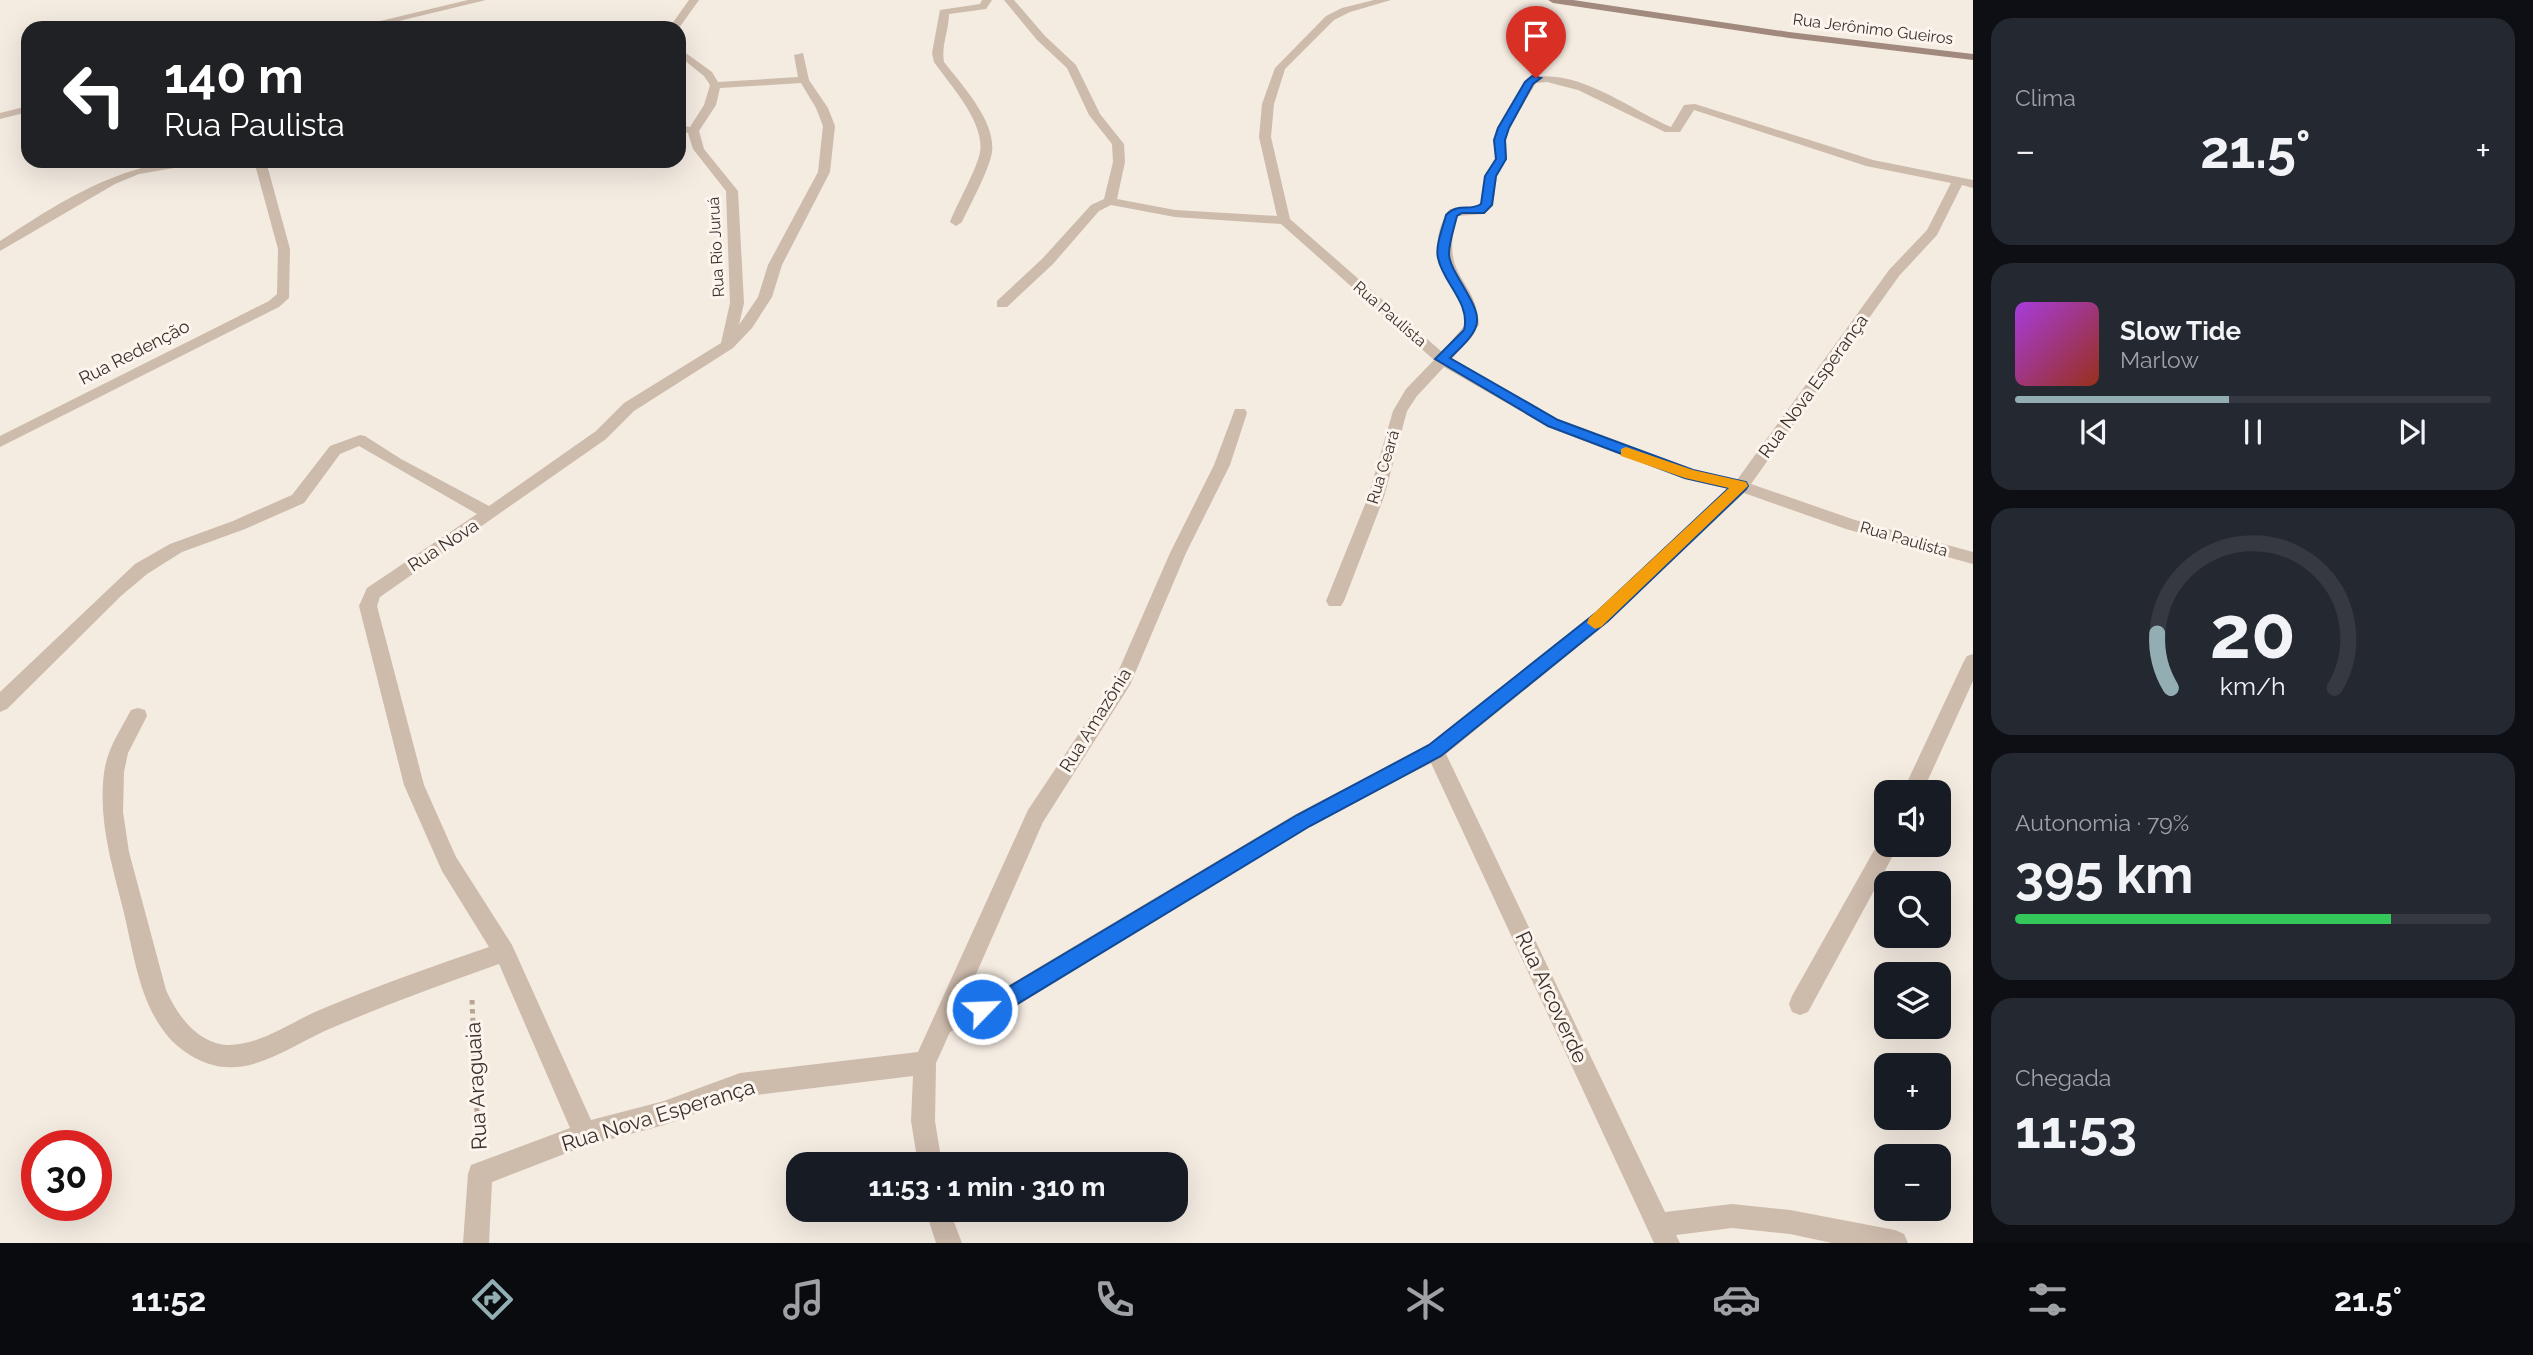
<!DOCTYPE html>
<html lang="pt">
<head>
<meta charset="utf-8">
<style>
  body { margin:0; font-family:Raleway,sans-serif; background:#242831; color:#f1f3f6; height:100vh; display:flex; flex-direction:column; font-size:26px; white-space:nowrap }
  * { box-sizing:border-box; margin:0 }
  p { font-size:23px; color:#9ea1a6 }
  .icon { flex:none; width:38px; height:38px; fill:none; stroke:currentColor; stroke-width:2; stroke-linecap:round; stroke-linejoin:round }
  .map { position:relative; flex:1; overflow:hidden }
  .drawer { display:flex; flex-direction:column; gap:18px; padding:18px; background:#0d0f14; width:560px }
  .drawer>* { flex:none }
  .guide { position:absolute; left:21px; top:21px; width:665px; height:147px; border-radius:21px; box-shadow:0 7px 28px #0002; background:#202124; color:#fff; overflow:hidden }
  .controls { position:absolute; left:1874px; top:780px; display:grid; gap:14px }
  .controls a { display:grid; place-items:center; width:77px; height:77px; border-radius:14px; background:#171b24; box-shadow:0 7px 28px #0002; font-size:35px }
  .speed { position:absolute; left:21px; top:1130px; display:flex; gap:14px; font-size:35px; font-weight:700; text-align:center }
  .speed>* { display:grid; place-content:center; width:91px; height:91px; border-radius:50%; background:#171b24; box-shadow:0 7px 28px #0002; line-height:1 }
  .speed .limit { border:10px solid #d22; background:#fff; color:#111 }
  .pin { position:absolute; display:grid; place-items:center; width:60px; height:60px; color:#fff; margin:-72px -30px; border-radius:50% 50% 50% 0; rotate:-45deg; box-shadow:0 0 7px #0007 }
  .pin .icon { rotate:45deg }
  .me { position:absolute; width:77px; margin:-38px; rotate:66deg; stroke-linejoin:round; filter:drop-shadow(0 0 5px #0008) }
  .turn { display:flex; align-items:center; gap:24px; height:147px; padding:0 28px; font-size:32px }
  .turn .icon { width:91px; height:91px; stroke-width:2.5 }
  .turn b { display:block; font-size:49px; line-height:60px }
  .big { font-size:52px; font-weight:700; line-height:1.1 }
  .drawer .tile { flex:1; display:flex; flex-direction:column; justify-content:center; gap:10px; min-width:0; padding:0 24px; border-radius:21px; background:#242831 }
  .drawer .dial { align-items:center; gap:0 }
  .dial svg { height:182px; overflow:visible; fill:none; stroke:#363941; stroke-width:7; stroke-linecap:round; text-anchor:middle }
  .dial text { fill:#f1f3f6; stroke:none }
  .song { display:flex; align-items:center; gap:21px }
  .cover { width:84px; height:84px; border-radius:10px; background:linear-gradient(135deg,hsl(280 70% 55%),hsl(10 70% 35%)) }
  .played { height:7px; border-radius:4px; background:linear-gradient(90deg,#92aeb2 45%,#363941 45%) }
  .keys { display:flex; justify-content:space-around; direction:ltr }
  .heat { display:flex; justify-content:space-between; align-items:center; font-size:38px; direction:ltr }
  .charge { height:10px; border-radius:5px; background:linear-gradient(90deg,#34c759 79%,#363941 0) }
  .trip { position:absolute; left:786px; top:1152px; width:402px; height:70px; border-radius:21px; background:#171b24; box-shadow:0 7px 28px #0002; font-weight:700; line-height:70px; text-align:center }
  .tab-bar { display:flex; height:112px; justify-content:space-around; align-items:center; background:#090b0e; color:#9ea1a6 }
  .tab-bar .icon { width:49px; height:49px }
  .tab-bar .selected { color:#92aeb2 }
  .tab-bar b { font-size:32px; color:#f1f3f6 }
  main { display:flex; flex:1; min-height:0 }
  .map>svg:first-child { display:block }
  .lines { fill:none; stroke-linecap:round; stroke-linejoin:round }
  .path { stroke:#b9a596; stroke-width:5; stroke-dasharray:4.5 4.5; stroke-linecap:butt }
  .street { fill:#cdbbac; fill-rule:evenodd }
  .secondary { fill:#a18a7d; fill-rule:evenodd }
  .route { fill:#1a73e8; stroke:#114b97; stroke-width:2 }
  .slow { fill:#f59e0b }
  .labels { text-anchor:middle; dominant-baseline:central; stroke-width:6; stroke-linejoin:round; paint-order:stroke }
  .far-street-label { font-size:16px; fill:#3b302b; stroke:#fbf5ee }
  .street-label { font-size:18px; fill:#3b302b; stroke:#fbf5ee }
  .near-street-label { font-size:21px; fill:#3b302b; stroke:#fbf5ee }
</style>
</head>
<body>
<main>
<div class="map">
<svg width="1973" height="1243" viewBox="0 0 1973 1243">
  <rect width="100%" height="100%" fill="#f4ebe1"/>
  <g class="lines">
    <path class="path" d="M472,1000L478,1135"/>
    <path class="street" d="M468,0H486L370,28H351Z
      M689,0H699L679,28H669Z
      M982,0H992L986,9L949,14C949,30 941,46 944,62C961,84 996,121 992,152C990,168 970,205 962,222L956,226L950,222C957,204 977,169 980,152C985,122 950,85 934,62L932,53L940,10L980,4Z
      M1004,0H1014L1045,36L1076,65L1100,114L1124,144L1125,162L1117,199L1175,210L1277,216L1259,137L1262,104L1275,68L1326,16L1342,8L1374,0H1391L1350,12L1334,20L1285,69L1274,104L1271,137L1290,219L1442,352L1465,325C1464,282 1416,258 1450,209L1477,207L1481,204L1485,176L1495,159L1494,140L1497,128L1528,78C1578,67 1627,108 1671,127L1684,105L1695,104L1873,160L1973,180V188L1962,185L1937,235L1899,276L1751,484L1855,520L1973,552V564L1846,529L1744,493L1608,622L1446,754L1665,1212L1732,1204L1790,1210L1895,1230L1904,1234L1908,1243H1832L1790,1234L1732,1228L1676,1235L1680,1243H1654L1431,763L1310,826L1010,1010L950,1032L936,1063L935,1121L942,1164H918L911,1121L913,1076L740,1097L664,1125L585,1146L492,1182L489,1243H463L468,1174L471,1165L570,1128L499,964C443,984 388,1004 334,1027C301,1040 263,1070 226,1067C202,1066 176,1049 163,1030C138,996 133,949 123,909C112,865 98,820 104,773C107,749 120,731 131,710L138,708L145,710L147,716L128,753L124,772L123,812L129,852L166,990C177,1015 197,1043 227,1045C260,1046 292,1021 322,1009C377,986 433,966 489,947L442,871L404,785L359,606L367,588L477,514L359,446L340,454L304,503L245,529L182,552L147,574L121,596L7,709L0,712V692L135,564L170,544L233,521L292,495L330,446L360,435L365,436L401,459L489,506L596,431L624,403L721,343L730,303L726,191L693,149L688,133L679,131V125L690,127L704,105L710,85L704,76L679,56V48L712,72L718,82L798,77L794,55L803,53L809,80L828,108L835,126L830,172L782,265L772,297L752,328L733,348L634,411L606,439L380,597L377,606L424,785L456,857L512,945L591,1120L664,1101L740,1073L918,1052L1028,810L1114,681L1170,553L1214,465L1235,409H1245L1247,413L1230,465L1186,553L1130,685L1043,822L962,1006L996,993L1296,814L1428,745L1596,612L1728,489L1684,479L1548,427L1444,367L1417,396L1407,411L1384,497L1344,601L1341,606H1329L1326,601L1368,497L1393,411L1406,389L1434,360L1281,224L1175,217L1111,205L1099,211L1053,264L1007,307H997V301L1043,258L1091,205L1104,199L1113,162L1112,144L1089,115L1067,68L1037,40ZM1547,82L1578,90L1665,132H1680L1694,110L1866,166L1951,183L1927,230L1889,270L1737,480L1693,470L1558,419L1452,359L1479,325C1477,278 1439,278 1457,218L1458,216L1484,214L1493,205L1497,176L1507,159L1506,140L1509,128L1536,83ZM801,83L816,108L823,126L818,172L768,265L758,297L739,325L744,303L738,191L704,149L699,131L716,105L720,88Z
      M28,106V112L0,119V113Z
      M172,161H193L180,167L139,174L115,184L0,251V241C57,204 104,173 172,161Z
      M254,161H266L290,249L289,298L279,307L0,447V436L269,301L277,294L278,249Z
      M1973,654V681L1922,793H1902L1964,661L1967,656Z
      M1886,836V845H1898L1895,852L1808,1012L1800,1015L1792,1012L1789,1004L1792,996L1881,838Z
      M925,1209H949L962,1243H936Z"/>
    <path class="secondary" d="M1548,0H1573L1789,32L1973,54V60L1789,38L1553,3Z"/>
  </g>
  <path class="route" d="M1532,76L1541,78L1533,84L1509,128L1505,140L1506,159L1496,176L1492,205L1484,213H1462L1457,216C1454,228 1449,242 1449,254C1449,263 1455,272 1459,279C1484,321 1485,325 1450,358L1558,420L1693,470L1746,482L1748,486L1746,489L1608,621L1441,756L1310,826L1009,1009L982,1019L975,1016L972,1009L975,1002L997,994L1297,815L1429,745L1597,612L1729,488L1685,478L1548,426L1435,359L1464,330C1471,303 1443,283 1438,258C1435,246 1443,227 1446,215C1459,202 1469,212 1481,204L1485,176L1496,159L1494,140L1498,128L1525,82Z"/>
  <path class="slow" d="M1626,447L1693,470L1746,482L1748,486L1601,627L1595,629L1587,623L1589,618L1729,488L1685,478L1621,456V449Z"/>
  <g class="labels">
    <g class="far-street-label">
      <text transform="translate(1873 29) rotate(7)">Rua Jerônimo Gueiros</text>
      <text transform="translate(716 247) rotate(-93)">Rua Rio Juruá</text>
      <text transform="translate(1390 314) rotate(41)">Rua Paulista</text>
      <text transform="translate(1383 467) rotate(-73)">Rua Ceará</text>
      <text transform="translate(1904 539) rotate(16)">Rua Paulista</text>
    </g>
    <g class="street-label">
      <text transform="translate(134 352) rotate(-27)">Rua Redenção</text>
      <text transform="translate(1813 386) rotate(-54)">Rua Nova Esperança</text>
      <text transform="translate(443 545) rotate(-33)">Rua Nova</text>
      <text transform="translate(1095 720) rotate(-58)">Rua Amazônia</text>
    </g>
    <g class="near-street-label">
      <text transform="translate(1552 997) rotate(65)">Rua Arcoverde</text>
      <text transform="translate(476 1086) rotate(-93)">Rua Araguaia</text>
      <text transform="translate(658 1115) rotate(-17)">Rua Nova Esperança</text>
    </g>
  </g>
</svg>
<div class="controls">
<a><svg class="icon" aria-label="sound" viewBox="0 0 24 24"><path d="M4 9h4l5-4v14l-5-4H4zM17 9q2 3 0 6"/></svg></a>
<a><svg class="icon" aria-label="search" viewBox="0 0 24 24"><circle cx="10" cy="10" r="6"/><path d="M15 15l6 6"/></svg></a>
<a><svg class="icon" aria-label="layers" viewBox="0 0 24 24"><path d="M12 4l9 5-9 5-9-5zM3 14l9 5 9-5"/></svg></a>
<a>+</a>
<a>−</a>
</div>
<div class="speed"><div class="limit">30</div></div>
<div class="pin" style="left:1536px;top:78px;background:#d93025"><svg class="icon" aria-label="arrive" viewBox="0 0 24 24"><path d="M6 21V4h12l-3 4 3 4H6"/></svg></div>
<svg class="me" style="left:982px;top:1009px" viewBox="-20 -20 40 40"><circle r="17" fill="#1a73e8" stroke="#fff" stroke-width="3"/><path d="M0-11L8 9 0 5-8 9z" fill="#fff"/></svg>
<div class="trip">11:53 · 1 min · 310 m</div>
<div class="guide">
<div class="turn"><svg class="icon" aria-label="left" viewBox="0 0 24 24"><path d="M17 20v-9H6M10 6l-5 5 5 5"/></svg><div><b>140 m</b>Rua Paulista</div></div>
</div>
</div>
<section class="drawer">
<div class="tile"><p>Clima</p>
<div class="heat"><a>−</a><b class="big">21.5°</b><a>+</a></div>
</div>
<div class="tile">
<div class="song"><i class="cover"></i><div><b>Slow Tide</b><p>Marlow</p></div></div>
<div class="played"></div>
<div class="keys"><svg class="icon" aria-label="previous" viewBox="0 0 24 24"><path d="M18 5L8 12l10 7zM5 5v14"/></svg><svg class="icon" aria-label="pause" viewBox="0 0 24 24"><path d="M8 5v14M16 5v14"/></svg><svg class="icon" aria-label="next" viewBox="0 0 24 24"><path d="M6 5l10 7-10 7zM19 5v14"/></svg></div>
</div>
<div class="tile dial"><svg viewBox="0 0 100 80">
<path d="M14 69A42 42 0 1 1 86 69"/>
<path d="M14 69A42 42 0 0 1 8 45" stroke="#92aeb2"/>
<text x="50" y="56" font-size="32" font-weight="700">20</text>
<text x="50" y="72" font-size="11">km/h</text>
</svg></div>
<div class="tile"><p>Autonomia · 79%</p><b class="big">395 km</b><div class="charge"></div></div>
<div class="tile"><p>Chegada</p><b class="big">11:53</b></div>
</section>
</main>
<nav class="tab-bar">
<b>11:52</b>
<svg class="icon selected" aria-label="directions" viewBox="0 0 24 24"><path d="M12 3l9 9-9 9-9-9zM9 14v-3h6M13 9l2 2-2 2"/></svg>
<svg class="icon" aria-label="music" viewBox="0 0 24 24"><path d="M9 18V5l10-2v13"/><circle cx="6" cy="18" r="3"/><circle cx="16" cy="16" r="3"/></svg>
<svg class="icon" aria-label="phone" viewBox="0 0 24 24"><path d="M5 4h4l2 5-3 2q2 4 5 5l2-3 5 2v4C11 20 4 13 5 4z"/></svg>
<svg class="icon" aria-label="climate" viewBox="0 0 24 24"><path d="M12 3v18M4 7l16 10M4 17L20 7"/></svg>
<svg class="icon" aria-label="car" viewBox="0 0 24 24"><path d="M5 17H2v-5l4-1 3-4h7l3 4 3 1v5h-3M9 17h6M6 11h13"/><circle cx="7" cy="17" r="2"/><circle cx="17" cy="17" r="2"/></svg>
<svg class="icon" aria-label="filters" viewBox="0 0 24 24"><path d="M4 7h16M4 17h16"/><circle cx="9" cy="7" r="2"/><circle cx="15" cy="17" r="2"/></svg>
<b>21.5°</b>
</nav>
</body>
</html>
